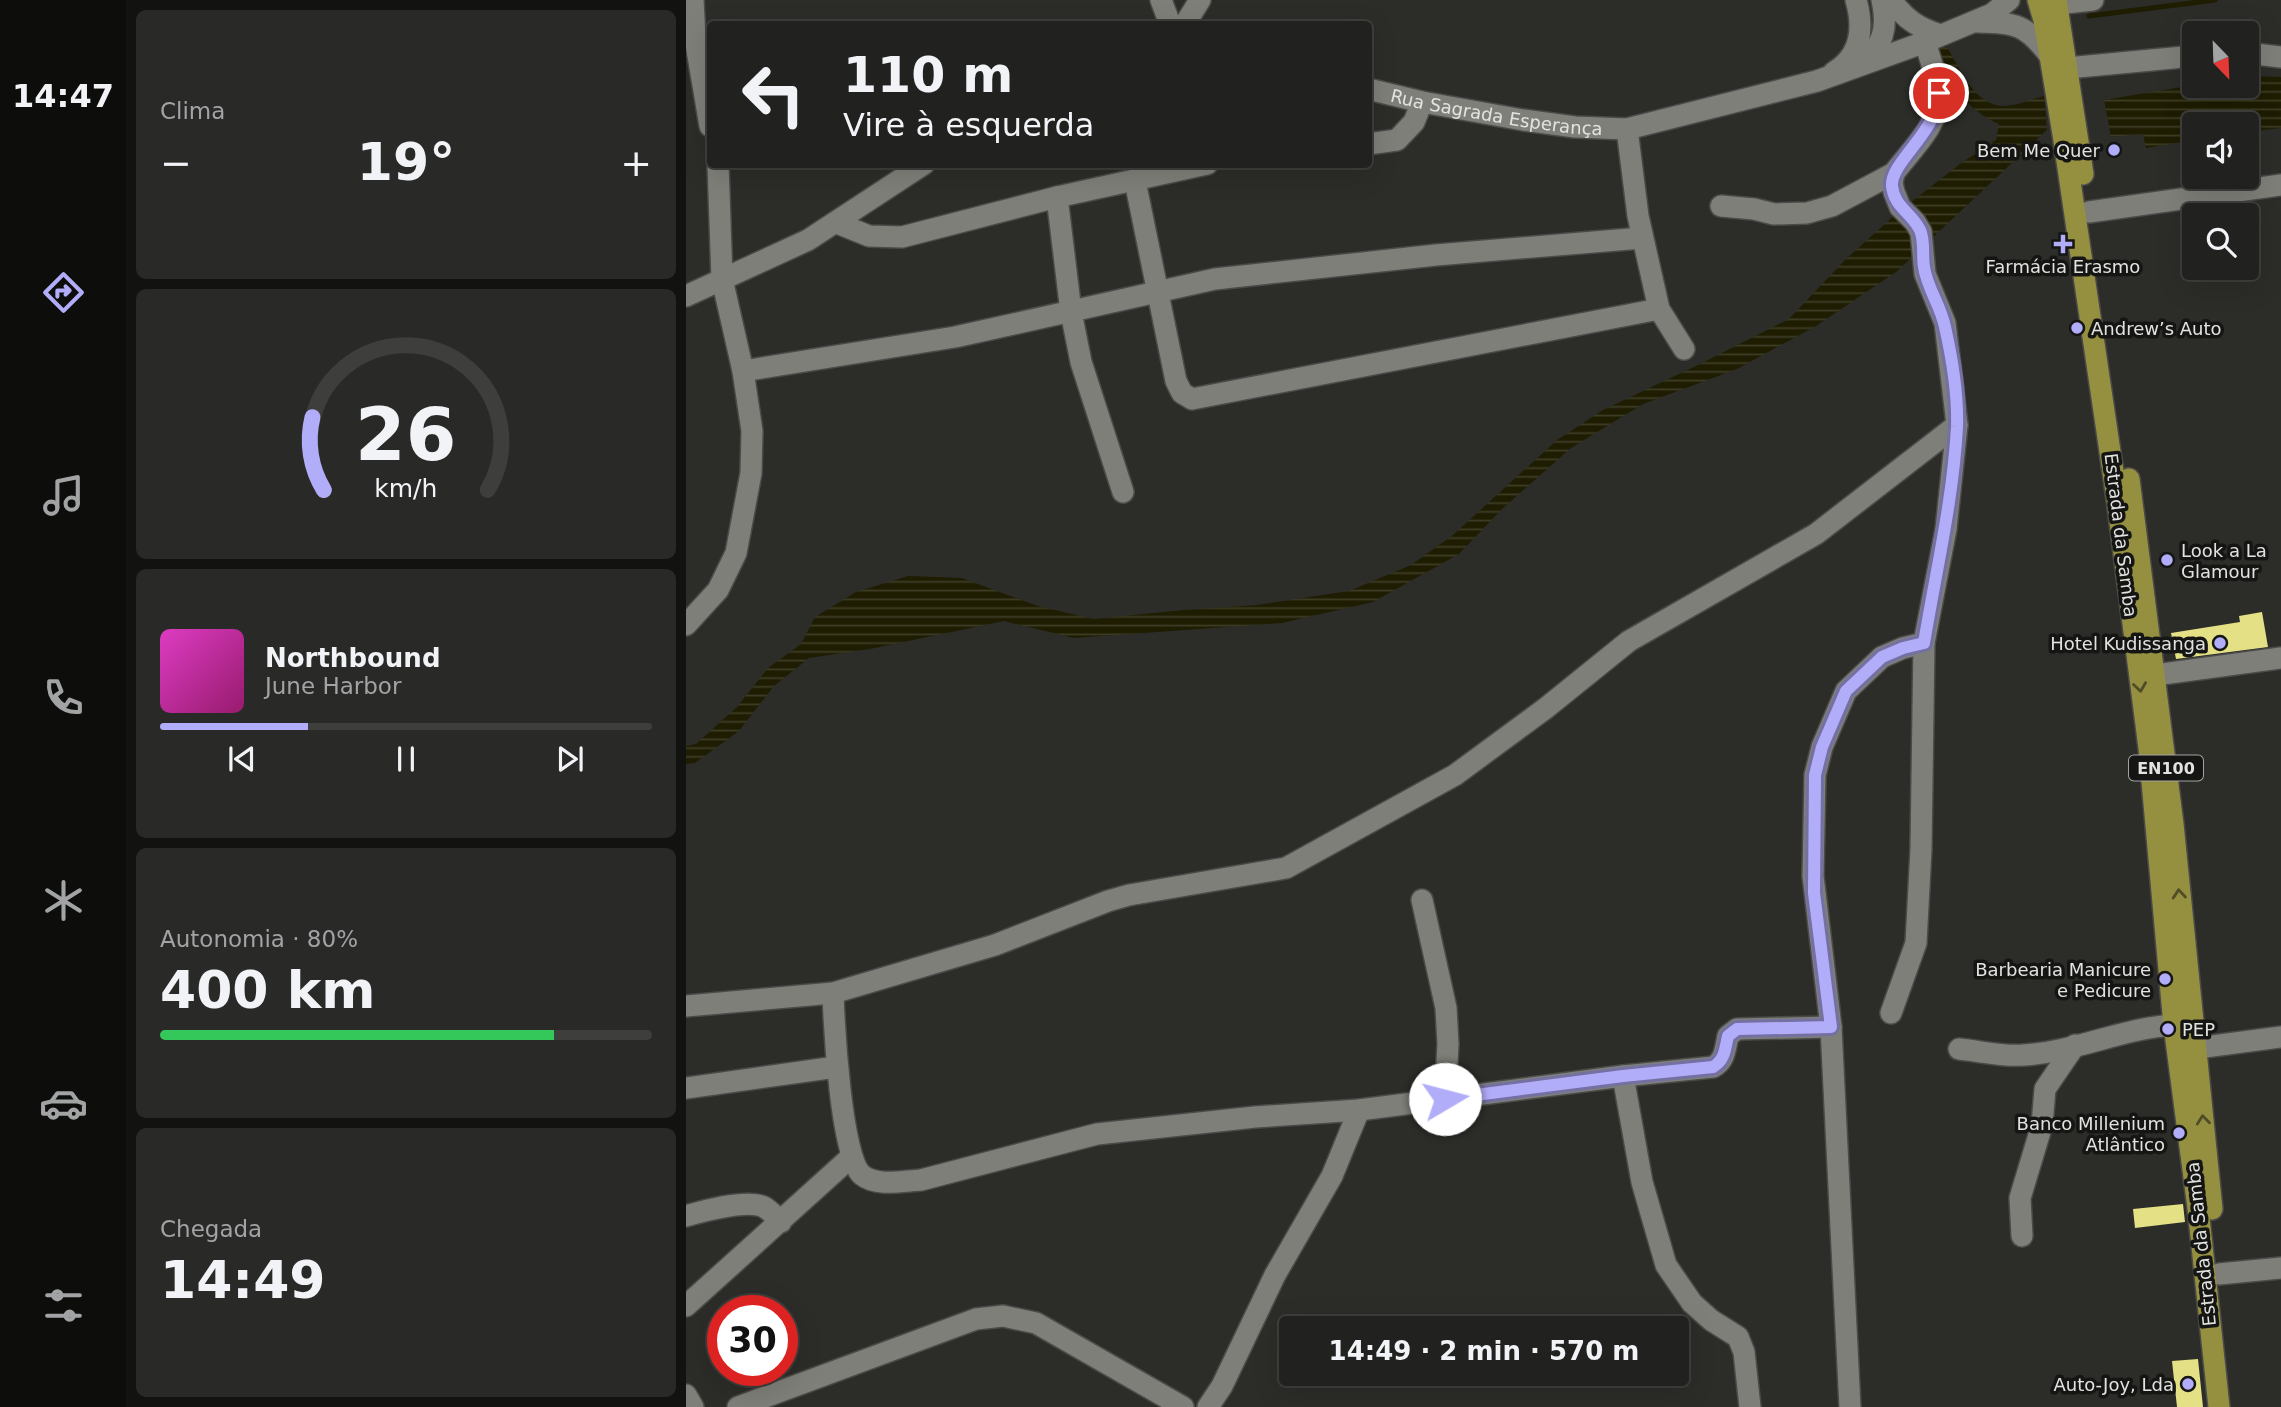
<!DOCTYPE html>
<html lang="pt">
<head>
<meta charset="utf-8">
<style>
  body { margin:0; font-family:"DejaVu Sans",sans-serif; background:#292928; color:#f1f3f6; height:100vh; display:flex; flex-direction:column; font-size:26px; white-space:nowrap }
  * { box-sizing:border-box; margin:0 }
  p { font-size:23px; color:#a2a3a4 }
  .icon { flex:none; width:38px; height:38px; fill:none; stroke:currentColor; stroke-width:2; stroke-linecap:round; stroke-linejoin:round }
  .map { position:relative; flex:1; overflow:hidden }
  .side { display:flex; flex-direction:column; gap:10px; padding:10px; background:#121211; width:560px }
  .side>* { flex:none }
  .hud { position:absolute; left:21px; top:21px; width:665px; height:147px; border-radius:7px; box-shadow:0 7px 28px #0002,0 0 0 2px #3e3e3d; background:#21211f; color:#f1f3f6; overflow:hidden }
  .needle { width:46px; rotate:157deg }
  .tools { position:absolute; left:1496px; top:21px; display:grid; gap:14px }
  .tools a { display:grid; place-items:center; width:77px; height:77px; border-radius:7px; background:#21211f; box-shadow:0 7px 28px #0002,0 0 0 2px #3e3e3d; font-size:35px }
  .speed { position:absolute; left:21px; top:1295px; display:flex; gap:14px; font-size:35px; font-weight:700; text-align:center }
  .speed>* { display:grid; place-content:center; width:91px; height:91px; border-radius:50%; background:#21211f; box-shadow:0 7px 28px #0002,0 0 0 2px #3e3e3d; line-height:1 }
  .speed .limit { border:10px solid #d22; background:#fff; color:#111 }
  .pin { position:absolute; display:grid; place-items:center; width:60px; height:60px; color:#fff; margin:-30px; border:4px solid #fff; border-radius:50%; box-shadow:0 2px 7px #0007 }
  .me { position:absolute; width:77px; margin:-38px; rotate:82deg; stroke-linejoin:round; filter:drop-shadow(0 0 5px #0008) }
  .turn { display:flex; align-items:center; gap:24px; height:147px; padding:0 21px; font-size:32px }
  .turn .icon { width:91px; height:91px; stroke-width:2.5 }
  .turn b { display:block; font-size:49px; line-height:60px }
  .big { font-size:52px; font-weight:700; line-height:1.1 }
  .side .widget { flex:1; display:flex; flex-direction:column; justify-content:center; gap:10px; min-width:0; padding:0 24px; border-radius:10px; background:#292928 }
  .side .dial { align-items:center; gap:0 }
  .dial svg { height:182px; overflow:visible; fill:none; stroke:#3e3e3d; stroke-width:7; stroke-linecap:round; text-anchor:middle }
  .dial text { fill:#f1f3f6; stroke:none }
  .song { display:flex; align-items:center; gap:21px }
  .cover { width:84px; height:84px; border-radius:10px; background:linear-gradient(135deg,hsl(310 70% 55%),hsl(320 70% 35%)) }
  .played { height:7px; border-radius:4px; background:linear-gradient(90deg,#b2adf9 30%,#3e3e3d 30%) }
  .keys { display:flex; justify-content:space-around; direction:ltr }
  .heat { display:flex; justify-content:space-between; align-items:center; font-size:38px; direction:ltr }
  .charge { height:10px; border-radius:5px; background:linear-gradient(90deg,#34c759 80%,#3e3e3d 0) }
  .trip { position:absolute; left:593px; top:1316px; width:410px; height:70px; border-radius:7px; background:#21211f; box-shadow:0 7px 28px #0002,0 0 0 2px #3e3e3d; font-weight:700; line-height:70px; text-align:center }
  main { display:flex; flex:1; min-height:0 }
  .menu { display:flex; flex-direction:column; width:126px; justify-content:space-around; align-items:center; background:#0d0d0c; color:#a2a3a4 }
  .menu .icon { width:49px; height:49px }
  .menu .selected { color:#b2adf9 }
  .menu b { font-size:32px; color:#f1f3f6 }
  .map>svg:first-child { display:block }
  .water { fill:url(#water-rules) }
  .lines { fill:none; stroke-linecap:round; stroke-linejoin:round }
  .stream { stroke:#1e1c01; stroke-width:5 }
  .building { fill:#e4e085 }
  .minor-casing { stroke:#4a4a48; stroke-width:24 }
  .major-casing { stroke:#4a4a48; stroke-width:24 }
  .minor { stroke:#7f7f7a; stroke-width:21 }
  .major { stroke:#959040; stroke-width:21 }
  .oneway { stroke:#4f4c27 }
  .route-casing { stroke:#7470a2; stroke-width:18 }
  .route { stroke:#b2adf9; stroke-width:12 }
  .poi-dot { fill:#b2adf9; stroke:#151513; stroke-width:2.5 }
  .labels { text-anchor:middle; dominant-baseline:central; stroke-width:7; stroke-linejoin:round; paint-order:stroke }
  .shield { fill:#151513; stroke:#a4a4a2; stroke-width:2 }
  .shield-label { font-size:16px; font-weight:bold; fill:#e2e2e0 }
  .street-label { font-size:18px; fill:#e2e2e0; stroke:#151513 }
  .poi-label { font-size:18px; fill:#e2e2e0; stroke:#151513; text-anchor:end }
</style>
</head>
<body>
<main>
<nav class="menu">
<b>14:47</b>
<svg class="icon selected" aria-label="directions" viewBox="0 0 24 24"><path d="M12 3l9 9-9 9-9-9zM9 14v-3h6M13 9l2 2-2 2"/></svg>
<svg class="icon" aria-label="music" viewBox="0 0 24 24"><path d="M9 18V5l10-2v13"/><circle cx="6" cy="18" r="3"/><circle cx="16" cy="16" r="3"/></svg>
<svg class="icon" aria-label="phone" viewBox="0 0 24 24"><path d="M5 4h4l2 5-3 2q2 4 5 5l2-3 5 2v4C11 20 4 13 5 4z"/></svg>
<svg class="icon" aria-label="climate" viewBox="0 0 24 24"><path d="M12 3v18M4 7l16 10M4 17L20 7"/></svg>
<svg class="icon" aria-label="car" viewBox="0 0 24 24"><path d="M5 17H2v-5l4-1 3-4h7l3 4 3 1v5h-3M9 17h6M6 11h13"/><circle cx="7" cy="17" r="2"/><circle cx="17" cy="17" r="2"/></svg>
<svg class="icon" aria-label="filters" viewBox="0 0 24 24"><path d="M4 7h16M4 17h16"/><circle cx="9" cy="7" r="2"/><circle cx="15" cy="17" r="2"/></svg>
</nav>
<section class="side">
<div class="widget"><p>Clima</p>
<div class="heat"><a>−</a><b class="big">19°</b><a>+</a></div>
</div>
<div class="widget dial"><svg viewBox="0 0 100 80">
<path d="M14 69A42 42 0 1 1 86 69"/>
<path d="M14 69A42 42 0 0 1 9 37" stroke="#b2adf9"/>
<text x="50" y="56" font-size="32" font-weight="700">26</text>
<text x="50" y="72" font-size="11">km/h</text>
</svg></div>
<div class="widget">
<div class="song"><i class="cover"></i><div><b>Northbound</b><p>June Harbor</p></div></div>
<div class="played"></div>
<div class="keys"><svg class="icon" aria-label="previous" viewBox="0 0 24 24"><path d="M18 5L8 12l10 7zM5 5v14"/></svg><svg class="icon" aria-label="pause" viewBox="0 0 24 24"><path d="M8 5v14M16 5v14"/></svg><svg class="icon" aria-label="next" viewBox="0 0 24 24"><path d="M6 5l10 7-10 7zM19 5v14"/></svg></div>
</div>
<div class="widget"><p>Autonomia · 80%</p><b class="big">400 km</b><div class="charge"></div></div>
<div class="widget"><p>Chegada</p><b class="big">14:49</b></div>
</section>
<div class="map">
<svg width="1595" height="1407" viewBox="0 0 1595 1407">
  <defs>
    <pattern id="water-rules" width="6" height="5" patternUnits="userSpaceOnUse" patternTransform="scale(1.75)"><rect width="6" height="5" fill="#1e1c01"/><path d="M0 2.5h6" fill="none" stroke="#3e3d26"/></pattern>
  </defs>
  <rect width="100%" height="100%" fill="#2c2c29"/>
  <path class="water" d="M1260,45C1273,67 1289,108 1320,106C1332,105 1346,99 1358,96L1361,130L1210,272L1130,326L1051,369L957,404L885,448L816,509L773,554L687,602L596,623L388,638L318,621L184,649L123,658L88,686L53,731L9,763L0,764V746L10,744L51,707L82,668L115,644L129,617L170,592L222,576L276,578L352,606L407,619L498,610L571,605L663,591L725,565L767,535L871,440L917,410L1014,364L1103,319L1159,260L1211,213L1274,164L1310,140L1313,124C1280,110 1263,81 1243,52Z
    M1565,76L1595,77V128L1561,132V124H1508V140L1460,148L1457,134L1425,137L1418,100L1508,85L1561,86V77Z"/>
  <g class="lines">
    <path class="stream" d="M1403,16L1529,0"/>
  </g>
  <path class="building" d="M1576,612L1582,647L1490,659L1485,633L1554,622L1553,616Z
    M1497,1204L1499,1222L1449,1228L1447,1209Z
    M1512,1359L1517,1407H1491L1486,1361Z"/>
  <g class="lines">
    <g class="minor-casing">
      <g id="minor">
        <path d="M7,0L9,38L24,126"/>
        <path d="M475,0L484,24"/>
        <path d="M1205,0C1219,19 1232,28 1255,35"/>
        <path d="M1370,4L1407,0"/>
        <path d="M1292,22C1330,23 1340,24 1364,56"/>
        <path d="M499,24L514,0"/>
        <path d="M1561,53L1595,57"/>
        <path d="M1174,63C1198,47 1202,27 1196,0"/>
        <path d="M1381,68L1508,56"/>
        <path d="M1148,72C1175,56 1178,28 1170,0"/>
        <path id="s1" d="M682,89L736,102L837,120L889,127L941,129L1131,81L1239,42L1306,14L1323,0"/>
        <path d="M941,129L952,216L973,309L998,349"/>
        <path d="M682,144L711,140L728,122L736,102"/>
        <path d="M449,181L490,381L496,393L506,399L973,309"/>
        <path d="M371,197L385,312L395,362L437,492"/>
        <path d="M1035,206L1068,209L1088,214L1121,213L1146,206L1208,173"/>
        <path d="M1403,212L1595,185"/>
        <path d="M151,223L183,236L216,237L371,197L521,164"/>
        <path d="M0,296L122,240L238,164"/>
        <path d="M57,371L269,337L529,279L750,255L956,238"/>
        <path d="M0,625L32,590L50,553L65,473L66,431L57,371L36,279L32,164"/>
        <path d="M1469,675L1595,658"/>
        <path d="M736,900L760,1008L762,1044L759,1099"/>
        <path d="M147,993C148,1024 155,1158 176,1175C191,1187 217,1181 235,1180L411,1134L569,1117L673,1110L937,1076L1027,1067C1039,1061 1039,1049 1042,1036L1051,1029L1145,1027"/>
        <path d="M0,1006L147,993L309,945L422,901L443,895L600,868L769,775L860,708L943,641L1130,534L1271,425"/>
        <path d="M1205,1013L1230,943L1235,849L1238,643L1260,529L1271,425L1259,323L1239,274L1235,232L1229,222L1214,207L1208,192L1206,183L1208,173C1224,151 1253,126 1252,97C1252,79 1244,59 1239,42"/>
        <path d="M1511,1048L1595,1037"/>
        <path d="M1273,1049C1294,1051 1317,1057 1338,1055C1389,1052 1437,1028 1488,1025"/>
        <path d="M937,1076L956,1182L980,1265L1006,1303L1025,1320L1052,1337L1058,1352L1064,1407"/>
        <path d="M0,1088L150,1067"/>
        <path d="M0,1216C17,1211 62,1199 78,1207C84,1210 89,1217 95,1222"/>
        <path d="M1336,1236L1334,1198L1356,1125L1359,1089L1389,1045"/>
        <path d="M1533,1274L1595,1268"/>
        <path d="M0,1306L165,1157"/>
        <path d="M0,1395L7,1407"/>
        <path d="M52,1407L290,1319L317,1316L350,1323L497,1407"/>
        <path d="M522,1407L536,1386L589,1275L646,1176L673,1110"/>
        <path d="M1164,1407L1145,1027L1127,876L1129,775L1136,747L1160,691L1196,657L1217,648L1238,643"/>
      </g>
    </g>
    <g class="major-casing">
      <path id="major" d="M1352,0L1358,20L1377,134L1431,499L1463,748L1488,1025L1512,1208L1533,1407
        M1370,0L1397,174
        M1443,479L1487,824L1526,1209"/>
    </g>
    <use href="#minor" class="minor"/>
    <use href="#major" class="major"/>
  </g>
  <defs><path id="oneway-chevron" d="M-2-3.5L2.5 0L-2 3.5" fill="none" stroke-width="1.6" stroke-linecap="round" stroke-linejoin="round" transform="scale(1.75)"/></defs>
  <g class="oneway">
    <use href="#oneway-chevron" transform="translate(1454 687) rotate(82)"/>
    <use href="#oneway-chevron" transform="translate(1493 894) rotate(-95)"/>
    <use href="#oneway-chevron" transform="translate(1517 1120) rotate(-96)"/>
  </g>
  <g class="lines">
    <g class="route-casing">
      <path id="route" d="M759,1099L937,1076L1027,1067C1039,1060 1039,1049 1042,1036L1051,1029L1145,1027L1128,893L1129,775L1136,747L1160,691L1196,657L1217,648L1238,643C1250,571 1267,500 1271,427C1272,395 1266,358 1259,327C1255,306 1241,288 1238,267C1236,255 1239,241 1234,230C1226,213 1208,207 1206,186C1204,162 1252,132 1253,93"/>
    </g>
    <use href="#route" class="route"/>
  </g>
  <g class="poi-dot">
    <circle cx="1428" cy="150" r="7"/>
    <path d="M1373.5 233.5h7v7h7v7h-7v7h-7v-7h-7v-7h7z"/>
    <circle cx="1391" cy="328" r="7"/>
    <circle cx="1481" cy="560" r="7"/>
    <circle cx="1534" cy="643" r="7"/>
    <circle cx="1479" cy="979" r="7"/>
    <circle cx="1482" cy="1029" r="7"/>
    <circle cx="1493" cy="1133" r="7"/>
    <circle cx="1502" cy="1384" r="7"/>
  </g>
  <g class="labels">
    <rect class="shield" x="1443" y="755.5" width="74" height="25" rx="5"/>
    <g class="shield-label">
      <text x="1480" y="768">EN100</text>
    </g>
    <g class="street-label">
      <text stroke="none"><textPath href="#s1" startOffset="131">Rua Sagrada Esperança</textPath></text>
      <text transform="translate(1435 535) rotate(83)">Estrada da Samba</text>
      <text transform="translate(1515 1244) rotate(-96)">Estrada da Samba</text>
    </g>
    <g class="poi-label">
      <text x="1414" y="150">Bem Me Quer</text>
      <text x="1377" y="266" text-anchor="middle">Farmácia Erasmo</text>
      <text x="1405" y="328" text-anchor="start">Andrew’s Auto</text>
      <text x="1495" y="550" text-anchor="start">Look a La<tspan x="1495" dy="21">Glamour</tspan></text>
      <text x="1520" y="643">Hotel Kudissanga</text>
      <text x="1465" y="969">Barbearia Manicure<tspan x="1465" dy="21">e Pedicure</tspan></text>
      <text x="1496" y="1029" text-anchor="start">PEP</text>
      <text x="1479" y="1123">Banco Millenium<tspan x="1479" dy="21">Atlântico</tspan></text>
      <text x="1488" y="1384">Auto-Joy, Lda</text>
    </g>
  </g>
</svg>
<div class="tools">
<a><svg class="needle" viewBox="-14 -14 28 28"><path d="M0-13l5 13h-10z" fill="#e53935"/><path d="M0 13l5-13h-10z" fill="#a2a3a4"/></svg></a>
<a><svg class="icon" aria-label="sound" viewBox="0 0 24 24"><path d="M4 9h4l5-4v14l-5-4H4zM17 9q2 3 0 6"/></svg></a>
<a><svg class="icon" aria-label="search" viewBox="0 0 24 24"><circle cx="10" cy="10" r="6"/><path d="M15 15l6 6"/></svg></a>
</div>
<div class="speed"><div class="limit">30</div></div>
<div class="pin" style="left:1253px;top:93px;background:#d93025"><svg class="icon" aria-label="arrive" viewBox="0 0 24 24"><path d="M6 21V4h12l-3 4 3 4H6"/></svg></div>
<svg class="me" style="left:759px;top:1099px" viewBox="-20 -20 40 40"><circle r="19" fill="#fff"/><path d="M0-13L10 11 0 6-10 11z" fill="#b2adf9"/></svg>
<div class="trip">14:49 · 2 min · 570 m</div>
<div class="hud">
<div class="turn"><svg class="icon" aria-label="left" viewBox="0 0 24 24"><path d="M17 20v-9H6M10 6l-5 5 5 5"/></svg><div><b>110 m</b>Vire à esquerda</div></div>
</div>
</div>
</main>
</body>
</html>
